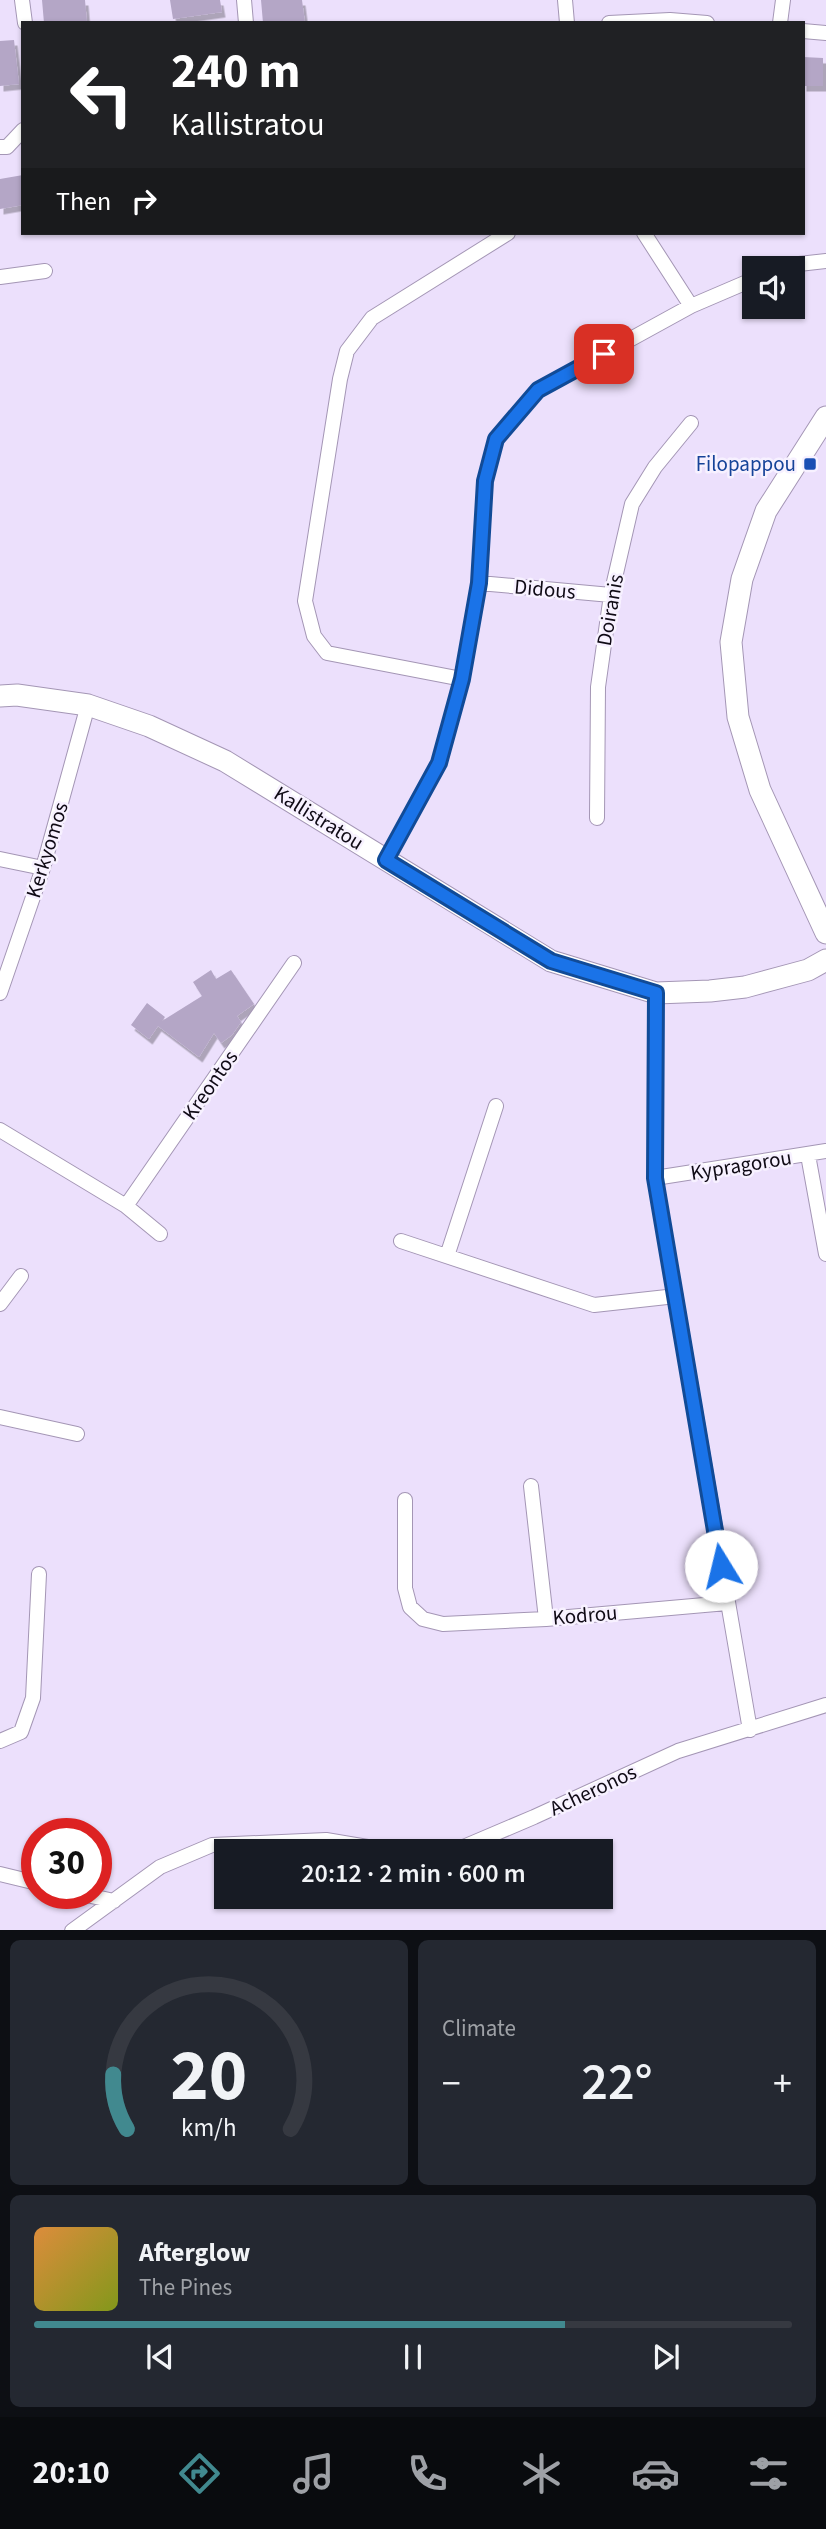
<!DOCTYPE html>
<html lang="en">
<head>
<meta charset="utf-8">
<style>
  body { margin:0; font-family:"Source Sans 3",sans-serif; background:#242831; color:#f1f3f6; height:100vh; display:flex; flex-direction:column; font-size:26px; white-space:nowrap }
  * { box-sizing:border-box; margin:0 }
  p { font-size:23px; color:#9ea1a6 }
  .icon { flex:none; width:38px; height:38px; fill:none; stroke:currentColor; stroke-width:2; stroke-linecap:round; stroke-linejoin:round }
  .map { position:relative; height:1930px; overflow:hidden }
  .details { display:flex; flex-direction:column; gap:10px; padding:10px; background:#0d0f14; flex:1 }
  .details>* { flex:none }
  .banner { position:absolute; left:21px; top:21px; width:784px; height:214px; border-radius:0px; box-shadow:0 2px 5px #0004; background:#202124; color:#fff; overflow:hidden }
  .buttons { position:absolute; left:742px; top:256px; display:grid; gap:14px }
  .buttons a { display:grid; place-items:center; width:63px; height:63px; border-radius:0px; background:#171b24; box-shadow:0 2px 5px #0004; font-size:35px }
  .speed { position:absolute; left:21px; top:1818px; display:flex; gap:14px; font-size:35px; font-weight:700; text-align:center }
  .speed>* { display:grid; place-content:center; width:91px; height:91px; border-radius:50%; background:#171b24; box-shadow:0 2px 5px #0004; line-height:1 }
  .speed .limit { border:10px solid #d22; background:#fff; color:#111 }
  .pin { position:absolute; display:grid; place-items:center; width:60px; height:60px; color:#fff; margin:-30px; border-radius:14px; box-shadow:0 4px 10px #0006 }
  .me { position:absolute; width:77px; margin:-38px; rotate:351deg; stroke-linejoin:round; filter:drop-shadow(0 0 5px #0008) }
  .turn { display:flex; align-items:center; gap:24px; height:147px; padding:0 35px; font-size:32px }
  .turn .icon { width:91px; height:91px; stroke-width:2.5 }
  .turn b { display:block; font-size:49px; line-height:60px }
  .then { display:flex; align-items:center; height:66px; padding:0 35px; background:#0003; gap:14px; font-size:26px }
  .big { font-size:52px; font-weight:600; line-height:1.1 }
  .details .widget { flex:1; display:flex; flex-direction:column; justify-content:center; gap:10px; min-width:0; padding:0 24px; border-radius:10px; background:#242831 }
  .details .dial { align-items:center; gap:0 }
  .dial svg { height:182px; overflow:visible; fill:none; stroke:#363941; stroke-width:7; stroke-linecap:round; text-anchor:middle }
  .dial text { fill:#f1f3f6; stroke:none }
  .song { display:flex; align-items:center; gap:21px }
  .cover { width:84px; height:84px; border-radius:10px; background:linear-gradient(135deg,hsl(30 70% 55%),hsl(70 70% 35%)) }
  .played { height:7px; border-radius:4px; background:linear-gradient(90deg,#41898f 70%,#363941 70%) }
  .keys { display:flex; justify-content:space-around; direction:ltr }
  .heat { display:flex; justify-content:space-between; align-items:center; font-size:38px; direction:ltr }
  .details .tiles { flex:1; display:grid; gap:10px; grid-template-columns:1fr 1fr }
  .widget:last-child { grid-column:span 2 }
  .trip { position:absolute; left:214px; top:1839px; width:399px; height:70px; border-radius:0px; background:#171b24; box-shadow:0 2px 5px #0004; font-weight:600; line-height:70px; text-align:center }
  .dock { display:flex; height:112px; justify-content:space-around; align-items:center; background:#090b0e; color:#9ea1a6 }
  .dock .icon { width:49px; height:49px }
  .dock .selected { color:#41898f }
  .dock b { font-size:32px; color:#f1f3f6 }
  .map>svg:first-child { display:block }
  .building { fill:#b4a6c6; filter:url(#shadow) }
  .lines { fill:none; stroke-linecap:round; stroke-linejoin:round }
  .street-casing { stroke:#a496b5; stroke-width:16 }
  .secondary-casing { stroke:#a496b5; stroke-width:23 }
  .street { stroke:#fff; stroke-width:14 }
  .secondary { stroke:#fff; stroke-width:21 }
  .route-casing { stroke:#114b97; stroke-width:18 }
  .route { stroke:#1a73e8; stroke-width:12 }
  .transit-dot { fill:#1a4fb4; stroke:#f7f1ff; stroke-width:2.5 }
  .labels { text-anchor:middle; dominant-baseline:central; stroke-width:5; stroke-linejoin:round; paint-order:stroke }
  .transit-label { font-size:21px; fill:#164399; stroke:#f7f1ff; text-anchor:end }
  .street-label { font-size:21px; fill:#0f0a15; stroke:#f7f1ff }
</style>
</head>
<body>
<div class="map">
<svg width="826" height="1931" viewBox="0 0 826 1931">
  <defs>
    <filter id="shadow"><feDropShadow dx="3.5" dy="5.5" stdDeviation="0" flood-color="#0004"/></filter>
  </defs>
  <rect width="100%" height="100%" fill="#ece0fc"/>
  <path class="building" d="M42,0H85L87,23H44Z
    M170,0H220L222,12L173,19Z
    M261,0H302L305,23H263Z
    M14,40L19,84L0,86V41Z
    M803,57L823,58V86H803Z
    M23,175V205L0,209V179Z
    M211,970L216,979L231,970L254,1004L237,1016L241,1022L232,1035L221,1043L214,1033L199,1057L158,1026L149,1039L131,1025L147,1003L165,1017L162,1021L202,996L193,982Z"/>
  <g class="lines">
    <g class="street-casing">
      <path id="street" d="M22,0L25,23
        M244,0L246,23
        M565,0L567,23
        M609,23L670,20L707,23
        M780,23L783,0
        M803,31L826,33
        M0,147H7L23,130
        M644,233L691,306
        M782,268L790,265L826,261
        M0,277L45,271
        M479,583L611,595
        M462,679L327,653L314,636L305,601L340,379L347,351L372,318L508,233
        M597,818L598,687L611,595L632,504L655,467L691,423
        M0,859L43,868
        M386,860L439,763L462,679L479,583L485,481L496,439L538,390L691,306L754,279
        M0,993L43,868L88,705
        M656,993L655,1178L750,1730
        M0,1130L126,1206L160,1234
        M808,1155L826,1254
        M655,1178L826,1151
        M126,1206L294,963
        M401,1241L594,1305L676,1296
        M447,1256L496,1106
        M0,1304L21,1276
        M0,1417L77,1434
        M531,1486L546,1619
        M405,1500V1588L410,1607L423,1619L443,1624L546,1619L727,1603
        M0,1741L21,1732L33,1698L39,1574
        M437,1852L461,1848L534,1817L678,1751L826,1705
        M0,1874L37,1883
        M82,1894L114,1901
        M72,1931L160,1867L212,1845L326,1840L397,1852"/>
    </g>
    <g class="secondary-casing">
      <path id="secondary" d="M826,417L766,511L742,579L731,642L738,717L760,790L826,933
        M0,696L17,695L88,705L149,726L225,761L551,961L656,993L710,991L745,987L808,970L826,960"/>
    </g>
    <use href="#street" class="street"/>
    <use href="#secondary" class="secondary"/>
  </g>
  <g class="lines">
    <g class="route-casing">
      <path id="route" d="M604,354L538,390L496,439L485,481L479,583L462,679L439,763L386,860L551,961L656,993L655,1178L721,1566"/>
    </g>
    <use href="#route" class="route"/>
  </g>
  <rect class="transit-dot" x="803" y="457" width="14" height="14" rx="3.5"/>
  <g class="labels">
    <g class="transit-label">
      <text x="796" y="464">Filopappou</text>
    </g>
    <g class="street-label">
      <text transform="translate(545 589) rotate(5)">Didous</text>
      <text transform="translate(610 610) rotate(-80)">Doiranis</text>
      <text transform="translate(319 818) rotate(32)">Kallistratou</text>
      <text transform="translate(47 850) rotate(-73)">Kerkyomos</text>
      <text transform="translate(210 1085) rotate(-55)">Kreontos</text>
      <text transform="translate(741 1165) rotate(-9)">Kypragorou</text>
      <text transform="translate(585 1615) rotate(-5)">Kodrou</text>
      <text transform="translate(593 1790) rotate(-25)">Acheronos</text>
    </g>
  </g>
</svg>
<div class="buttons">
<a><svg class="icon" aria-label="sound" viewBox="0 0 24 24"><path d="M4 9h4l5-4v14l-5-4H4zM17 9q2 3 0 6"/></svg></a>
</div>
<div class="speed"><div class="limit">30</div></div>
<div class="pin" style="left:604px;top:354px;background:#d93025"><svg class="icon" aria-label="arrive" viewBox="0 0 24 24"><path d="M6 21V4h12l-3 4 3 4H6"/></svg></div>
<svg class="me" style="left:721px;top:1566px" viewBox="-20 -20 40 40"><circle r="19" fill="#fff"/><path d="M0-13L10 11 0 6-10 11z" fill="#1a73e8"/></svg>
<div class="trip">20:12 · 2 min · 600 m</div>
<div class="banner">
<div class="turn"><svg class="icon" aria-label="left" viewBox="0 0 24 24"><path d="M17 20v-9H6M10 6l-5 5 5 5"/></svg><div><b>240 m</b>Kallistratou</div></div>
<div class="then">Then<svg class="icon" aria-label="right" viewBox="0 0 24 24"><path d="M7 20v-9h11M14 6l5 5-5 5"/></svg></div>
</div>
</div>
<section class="details">
<div class="tiles">
<div class="widget dial"><svg viewBox="0 0 100 80">
<path d="M14 69A42 42 0 1 1 86 69"/>
<path d="M14 69A42 42 0 0 1 8 45" stroke="#41898f"/>
<text x="50" y="56" font-size="32" font-weight="700">20</text>
<text x="50" y="72" font-size="11">km/h</text>
</svg></div>
<div class="widget"><p>Climate</p>
<div class="heat"><a>−</a><b class="big">22°</b><a>+</a></div>
</div>
<div class="widget">
<div class="song"><i class="cover"></i><div><b>Afterglow</b><p>The Pines</p></div></div>
<div class="played"></div>
<div class="keys"><svg class="icon" aria-label="previous" viewBox="0 0 24 24"><path d="M18 5L8 12l10 7zM5 5v14"/></svg><svg class="icon" aria-label="pause" viewBox="0 0 24 24"><path d="M8 5v14M16 5v14"/></svg><svg class="icon" aria-label="next" viewBox="0 0 24 24"><path d="M6 5l10 7-10 7zM19 5v14"/></svg></div>
</div>
</div>
</section>
<nav class="dock">
<b>20:10</b>
<svg class="icon selected" aria-label="directions" viewBox="0 0 24 24"><path d="M12 3l9 9-9 9-9-9zM9 14v-3h6M13 9l2 2-2 2"/></svg>
<svg class="icon" aria-label="music" viewBox="0 0 24 24"><path d="M9 18V5l10-2v13"/><circle cx="6" cy="18" r="3"/><circle cx="16" cy="16" r="3"/></svg>
<svg class="icon" aria-label="phone" viewBox="0 0 24 24"><path d="M5 4h4l2 5-3 2q2 4 5 5l2-3 5 2v4C11 20 4 13 5 4z"/></svg>
<svg class="icon" aria-label="climate" viewBox="0 0 24 24"><path d="M12 3v18M4 7l16 10M4 17L20 7"/></svg>
<svg class="icon" aria-label="car" viewBox="0 0 24 24"><path d="M5 17H2v-5l4-1 3-4h7l3 4 3 1v5h-3M9 17h6M6 11h13"/><circle cx="7" cy="17" r="2"/><circle cx="17" cy="17" r="2"/></svg>
<svg class="icon" aria-label="filters" viewBox="0 0 24 24"><path d="M4 7h16M4 17h16"/><circle cx="9" cy="7" r="2"/><circle cx="15" cy="17" r="2"/></svg>
</nav>
</body>
</html>
